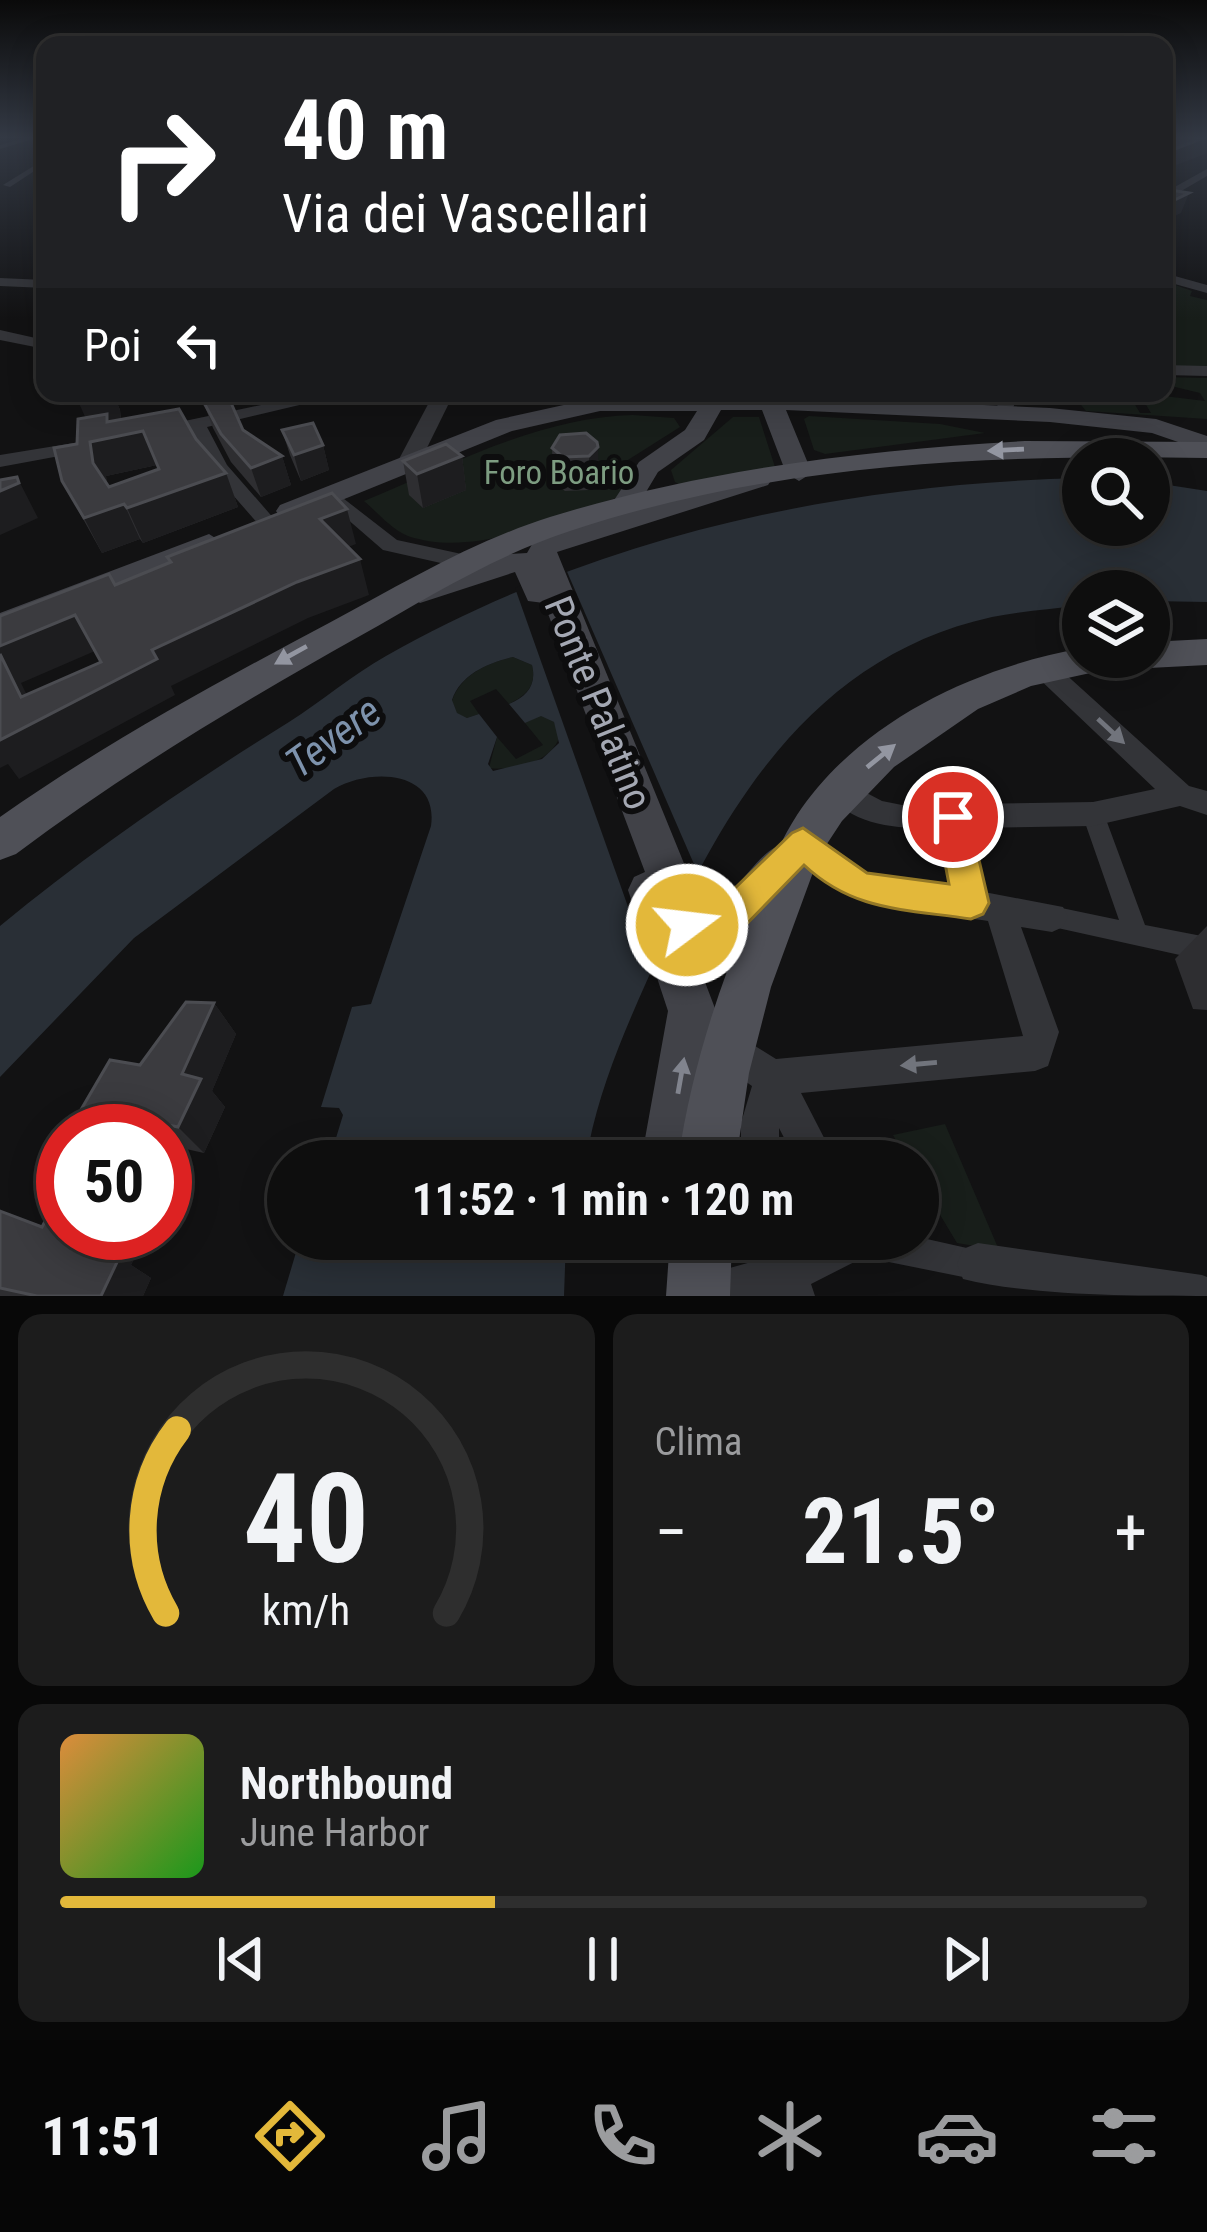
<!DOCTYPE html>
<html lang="it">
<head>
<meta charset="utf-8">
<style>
  body { margin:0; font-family:"Roboto Condensed",sans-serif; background:#1c1c1c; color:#f1f3f6; height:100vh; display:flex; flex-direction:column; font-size:45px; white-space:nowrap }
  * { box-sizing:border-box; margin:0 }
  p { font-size:39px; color:#9b9c9e }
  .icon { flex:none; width:66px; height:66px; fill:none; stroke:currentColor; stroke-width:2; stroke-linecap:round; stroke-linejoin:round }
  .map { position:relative; height:1296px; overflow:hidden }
  .side { display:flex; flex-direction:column; gap:18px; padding:18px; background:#080808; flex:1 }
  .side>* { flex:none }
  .banner { position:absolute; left:36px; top:36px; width:1137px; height:366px; border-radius:24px; box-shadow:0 6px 30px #0003,0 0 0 3px #2e2e2e; background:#202124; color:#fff; overflow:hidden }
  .buttons { position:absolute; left:1062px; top:438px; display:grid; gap:24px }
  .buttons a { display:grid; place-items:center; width:108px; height:108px; border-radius:50%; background:#0e0e0e; box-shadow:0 6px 30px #0003,0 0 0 3px #2e2e2e; font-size:60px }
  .speed { position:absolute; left:36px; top:1104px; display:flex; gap:24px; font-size:60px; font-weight:700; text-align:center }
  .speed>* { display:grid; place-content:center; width:156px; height:156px; border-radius:50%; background:#0e0e0e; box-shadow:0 6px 30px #0003,0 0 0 3px #2e2e2e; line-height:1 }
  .speed .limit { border:18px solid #d22; background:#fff; color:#111 }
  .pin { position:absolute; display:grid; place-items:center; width:102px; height:102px; color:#fff; margin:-51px; border:6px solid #fff; border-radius:50%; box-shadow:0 3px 12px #0007 }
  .me { position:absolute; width:132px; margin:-66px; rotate:75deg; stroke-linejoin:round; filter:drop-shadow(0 0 9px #0008) }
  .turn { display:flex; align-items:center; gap:42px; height:252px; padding:0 48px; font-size:54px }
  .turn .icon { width:156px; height:156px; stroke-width:2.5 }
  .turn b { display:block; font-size:84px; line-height:102px }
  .then { display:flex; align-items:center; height:114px; padding:0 48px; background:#0003; gap:24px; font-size:45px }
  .big { font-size:90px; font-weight:700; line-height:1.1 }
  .side .card { flex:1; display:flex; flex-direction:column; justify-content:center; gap:18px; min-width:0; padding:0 42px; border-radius:24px; background:#1c1c1c }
  .side .dial { align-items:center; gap:0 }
  .dial svg { height:312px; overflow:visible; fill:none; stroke:#2e2e2e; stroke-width:7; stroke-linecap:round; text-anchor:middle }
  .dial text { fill:#f1f3f6; stroke:none }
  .song { display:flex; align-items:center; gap:36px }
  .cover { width:144px; height:144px; border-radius:18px; background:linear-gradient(135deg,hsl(30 70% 55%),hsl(120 70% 35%)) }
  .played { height:12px; border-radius:6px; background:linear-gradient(90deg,#e3b83a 40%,#2e2e2e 40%) }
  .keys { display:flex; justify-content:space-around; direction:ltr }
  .heat { display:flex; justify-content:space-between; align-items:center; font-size:66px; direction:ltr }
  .side .tiles { flex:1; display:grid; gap:18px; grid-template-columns:1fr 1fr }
  .card:last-child { grid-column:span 2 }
  .trip { position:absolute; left:267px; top:1140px; width:672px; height:120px; border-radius:60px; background:#0e0e0e; box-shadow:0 6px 30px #0003,0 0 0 3px #2e2e2e; font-weight:700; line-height:120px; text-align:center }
  .dock { display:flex; height:192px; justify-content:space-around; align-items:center; background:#060606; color:#9b9c9e }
  .dock .icon { width:84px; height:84px }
  .dock .active { color:#e3b83a }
  .dock b { font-size:54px; color:#f1f3f6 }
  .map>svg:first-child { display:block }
  .green { fill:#181e1a }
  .water { fill:#292f36; fill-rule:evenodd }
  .pier { fill:#121213 }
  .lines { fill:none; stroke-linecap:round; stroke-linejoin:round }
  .pedestrian { fill:#333438; fill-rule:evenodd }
  .minor { fill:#333438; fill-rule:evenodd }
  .tertiary { fill:#333438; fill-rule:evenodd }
  .secondary { fill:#414248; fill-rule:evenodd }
  .primary { fill:#4f5057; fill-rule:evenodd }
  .wall { fill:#2e2e31; fill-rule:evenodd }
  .shaded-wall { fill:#1d1d1f }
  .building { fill:#3b3b3f; stroke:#4b4c51; stroke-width:3; fill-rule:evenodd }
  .oneway { fill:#9396a1 }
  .oneway2 { fill:#71747c }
  .oneway3 { fill:#81848e }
  .route { fill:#e3b83a; stroke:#947826; stroke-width:3 }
  .labels { text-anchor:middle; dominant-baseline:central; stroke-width:12; stroke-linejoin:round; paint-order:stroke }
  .far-park-label { font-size:33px; fill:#7d9c81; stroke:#0d0d0e }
  .street-label { font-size:39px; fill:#a4a8b3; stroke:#0d0d0e }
  .water-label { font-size:42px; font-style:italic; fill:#7d92ac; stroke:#0d0d0e }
</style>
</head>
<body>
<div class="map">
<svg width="1207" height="1296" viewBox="0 0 1207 1296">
  <rect width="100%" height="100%" fill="#121213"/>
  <path class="green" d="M1164,281L1192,291L1190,296L1207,300V368H1164Z
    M1164,377L1207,378V419L1086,411L1073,395L1128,393L1140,413H1151L1139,393L1205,401L1200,393L1171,386Z
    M633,415L674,418L680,427L620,465L627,484L619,497C556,518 475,559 408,536C392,530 377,512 364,501C450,466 539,417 633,415Z
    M809,416L940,424L985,433L825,454L814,450L804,419Z
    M733,417H759L775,467L684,487L675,482L671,470Z
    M513,657L532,665C537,685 527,695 509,704L496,689L470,701L479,714L467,718L457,714L452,701C461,674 488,663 513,657Z
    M541,715L554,722L560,735C553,762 514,771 489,768L497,737L516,759L543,745L525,723Z
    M945,1124L999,1250L957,1243L918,1178V1161H908L893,1135Z"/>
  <path class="water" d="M1083,478V525H1149V482L1207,491V602L1149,601V591H1083V605C1053,609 1022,611 992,617C819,655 729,797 662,947C634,1010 603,1075 589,1144L580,1149L578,1161H329L343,1115L339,1108L321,1107L352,1007L371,1004L431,826C439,769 369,768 334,789L134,938L0,1077V926C92,850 188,785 289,722C322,701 352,675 386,656C600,535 840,484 1083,478ZM513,657L532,665C537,685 527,696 509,704L525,723L541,716L554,722L559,743L542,759L493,771L488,764L497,737L479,714L467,718L457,713L452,700C461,674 488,663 513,657Z
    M300,1239H566L564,1296H283Z"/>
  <path class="pier" d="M565,567L700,878L654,980L515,588Z"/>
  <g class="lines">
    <path class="pedestrian" d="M27,137H39L0,149V145Z
      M45,159V164L10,187L3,185Z
      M1093,805L1101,808L1104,814L1145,925L1207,937V961L1044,925L1040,917L1044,909L1052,906L1119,920L1082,814L1085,808Z
      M918,1237L989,1253L994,1264L989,1275L978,1280L859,1256L848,1252L844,1241Z"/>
    <path class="minor" d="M1207,169V176L1164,201V193Z
      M1164,273L1207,285V293L1164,281Z
      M0,278L45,280V288L0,286Z
      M0,330L40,339L43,342L35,347L0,340Z
      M1164,365L1207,366V376L1164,375Z
      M318,393H350L207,427L227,465L276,521L266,527L259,525L212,471L191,430L156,437L147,432L156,427Z
      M1004,393H1020L1009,416L1003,417L994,412Z
      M86,441L92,442V450L0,467V455Z
      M330,488L397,540L471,556L474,561L463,568L383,550L323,498V490Z
      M1042,658L1051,661L1189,786L1207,791V815L1180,806L1093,826L970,828L984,892L1063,907L1068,917L1063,927L1052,932L1021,927L1059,1032L1048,1066L1035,1071L801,1093L836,1161H796L779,1128V1161H741V1123L752,1086L716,1061L711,1048L716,1035L729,1030L776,1059L1023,1036L988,921C925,911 820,909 788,843L793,834L803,830L868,875L952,888L941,828C903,829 850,828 828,791L832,783L842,780L882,801L902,805L1093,802L1155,789L1033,673L1030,667L1033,661Z
      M757,1239H797L800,1246L813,1239H878L872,1253L811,1284L815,1296H677L683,1281L762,1259Z
      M978,1243L1202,1275L1207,1277V1296C1133,1296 1032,1296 963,1279L957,1264L963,1249Z"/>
    <path class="tertiary" d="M434,393H454L418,466H402L398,461Z"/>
    <path class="secondary" d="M707,393L1050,408L1156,419L1207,436V452L1152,433L1050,422L786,410L812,473L799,481L786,473L762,410H721L704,440L658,472L637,507L759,471L768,473L772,479L768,485L557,552L703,910C743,900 761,829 805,844L811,857C793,893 738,964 692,948L716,1011L695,1161H641L668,1011L628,890L634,877L645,872L544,603L528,601L515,572L420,603L405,593L409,586L510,554L527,553L534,541L614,514L609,508L639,462L685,430L697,411H600L512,431L300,517H280L276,511L280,505L496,420L600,397Z
      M209,534L223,543L219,549L0,636V613Z"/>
    <path class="primary" d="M1025,441L1207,442V458C994,454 774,463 570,531C494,556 429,597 360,636C241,703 125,772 16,854L0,860V817C105,743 216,683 329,623C402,584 471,542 550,517C705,469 864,450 1025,441Z
      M1207,639V665L1149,668L1136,663L1031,686L978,709L894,767L842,821L819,856L771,987L749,1073L736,1161H678C690,1078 714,1000 746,923C762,887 775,849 797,815C859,721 976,667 1083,648V657H1149V642Z
      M670,1239H732L730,1296H666Z"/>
  </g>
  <path class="wall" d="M79,393H113L120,410L121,420L196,439L226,473L238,507L143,543L140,539L102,553L62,481L86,418ZM157,465L159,469L109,487L107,485L106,476Z
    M934,393H971L969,399L936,398Z
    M203,401L282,456L291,485L261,497L231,462L213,428Z
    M282,430L323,445L329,470L301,481L290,455Z
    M586,433L599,481L589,490L565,491L553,482L552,448Z
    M462,456L466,490L423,508L409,495L403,461Z
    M1207,926V1010L1193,1009L1175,959Z
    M214,1003L236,1034L212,1091L225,1107L204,1153L186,1149L165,1193V1131L98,1121L82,1108L140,1065Z
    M0,1211L63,1233H146L131,1265L151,1278L143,1296H0Z"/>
  <path class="shaded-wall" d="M1207,137V153L1164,170V153Z
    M1189,193L1181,213L1164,221V205Z
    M100,393H113L120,410L121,424L143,431L157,465L106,476L109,497L93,463L90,442L92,432L77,399Z
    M272,393H297L273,397Z
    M323,445L329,470L301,481L294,455Z
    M598,447L599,481L589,490V456Z
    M282,456L291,485L261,497L251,468Z
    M462,456L466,490L423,508L417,474Z
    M226,473L238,507L143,543L127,508Z
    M17,477L38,518L0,535V491Z
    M124,504L140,539L102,553L84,518Z
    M347,509L356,544L330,554L320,519Z
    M360,559L369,595L308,618L171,686L175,695L19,779L8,764L0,768V646L75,615L95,651L21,683L39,720L152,650L297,582Z
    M214,1003L236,1034L212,1091L225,1107L204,1153L178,1127L182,1074Z
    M158,1123L186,1149L165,1193V1131H154Z
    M103,1233H146L131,1265L151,1278L143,1296H101L93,1252Z"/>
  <path class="building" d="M1164,137H1206L1164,153Z
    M1164,189L1189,193L1164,205Z
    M79,393H100L77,399Z
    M228,396L243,430L282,456L251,468L221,434L203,401Z
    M179,409L196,439L226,473L127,508L124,504L84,518L62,481L54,448L77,444L78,419L107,414V422ZM143,431L159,469L109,487L93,463L90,442Z
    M313,423L323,445L294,455L282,430Z
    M586,433L597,442L598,447L589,456L563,457L552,448L560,435Z
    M446,444L462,456L417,474L403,461Z
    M17,477L19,483L0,491V480Z
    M332,493L347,509L320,519L360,559L297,582L152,650L157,659L0,740V654L21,697L101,662L75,615L0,646V616L109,574L115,585L171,562L167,557Z
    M186,1002L214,1003L182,1074L201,1079L178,1127L158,1123L154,1131H93L103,1112L82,1108L110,1060L140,1065Z
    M63,1187V1233H103L93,1252L119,1258L101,1296H37L0,1288V1211L42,1227Z"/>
  <defs><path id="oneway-solid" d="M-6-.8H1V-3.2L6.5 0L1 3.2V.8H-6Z" transform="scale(3)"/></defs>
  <g class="oneway">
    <use href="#oneway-solid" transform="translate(1006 450) rotate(177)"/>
    <use href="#oneway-solid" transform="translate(291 655) rotate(151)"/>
    <use href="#oneway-solid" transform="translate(881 756) rotate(-39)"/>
  </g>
  <g class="oneway2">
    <use href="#oneway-solid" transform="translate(1111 731) rotate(43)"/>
    <use href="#oneway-solid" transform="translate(919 1064) rotate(175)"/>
  </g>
  <use class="oneway3" href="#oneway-solid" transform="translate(681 1076) rotate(-80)"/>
  <linearGradient id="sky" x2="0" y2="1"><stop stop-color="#0a0a0a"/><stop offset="0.43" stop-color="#333944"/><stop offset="1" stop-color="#333944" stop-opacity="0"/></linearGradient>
  <rect width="1207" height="319" fill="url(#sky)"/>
  <path class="route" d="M953,803L964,807L969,817L989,903L983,914L971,919C906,909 854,912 804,865L731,940L700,948L674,936L669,925L674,913L687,908L709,913L792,833L803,828L867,873L949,884L936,817L941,807Z"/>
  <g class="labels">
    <g class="far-park-label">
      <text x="559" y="472">Foro Boario</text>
    </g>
    <g class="street-label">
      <text transform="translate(598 703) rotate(68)">Ponte Palatino</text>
    </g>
    <g class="water-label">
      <text transform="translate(333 737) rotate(-36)">Tevere</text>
    </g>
  </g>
</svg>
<div class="buttons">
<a><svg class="icon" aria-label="search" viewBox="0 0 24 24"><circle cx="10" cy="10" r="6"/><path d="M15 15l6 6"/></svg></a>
<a><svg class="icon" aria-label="layers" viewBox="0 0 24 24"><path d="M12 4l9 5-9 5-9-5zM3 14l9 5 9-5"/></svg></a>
</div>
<div class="speed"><div class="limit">50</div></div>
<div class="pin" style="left:953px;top:817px;background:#d93025"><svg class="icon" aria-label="arrive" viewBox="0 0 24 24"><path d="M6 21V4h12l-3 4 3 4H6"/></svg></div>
<svg class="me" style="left:687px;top:925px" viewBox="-20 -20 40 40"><circle r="17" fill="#e3b83a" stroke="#fff" stroke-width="3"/><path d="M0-11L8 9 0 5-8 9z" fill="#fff"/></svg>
<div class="trip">11:52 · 1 min · 120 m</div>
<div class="banner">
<div class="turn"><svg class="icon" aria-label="right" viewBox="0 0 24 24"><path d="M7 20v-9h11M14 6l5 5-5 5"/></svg><div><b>40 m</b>Via dei Vascellari</div></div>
<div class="then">Poi<svg class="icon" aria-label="left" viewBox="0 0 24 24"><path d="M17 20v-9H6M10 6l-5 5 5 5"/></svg></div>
</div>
</div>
<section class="side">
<div class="tiles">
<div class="card dial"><svg viewBox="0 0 100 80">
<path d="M14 69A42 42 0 1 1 86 69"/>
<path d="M14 69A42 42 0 0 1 17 22" stroke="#e3b83a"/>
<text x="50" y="56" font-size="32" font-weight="700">40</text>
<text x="50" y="72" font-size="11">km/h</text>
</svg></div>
<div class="card"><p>Clima</p>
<div class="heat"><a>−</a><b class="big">21.5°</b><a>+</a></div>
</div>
<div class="card">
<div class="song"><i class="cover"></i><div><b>Northbound</b><p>June Harbor</p></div></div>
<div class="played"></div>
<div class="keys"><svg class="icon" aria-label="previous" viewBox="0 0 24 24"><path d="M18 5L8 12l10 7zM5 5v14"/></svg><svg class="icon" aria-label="pause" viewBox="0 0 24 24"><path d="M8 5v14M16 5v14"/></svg><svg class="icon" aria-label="next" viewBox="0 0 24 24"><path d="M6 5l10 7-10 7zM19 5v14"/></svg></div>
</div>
</div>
</section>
<nav class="dock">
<b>11:51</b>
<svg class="icon active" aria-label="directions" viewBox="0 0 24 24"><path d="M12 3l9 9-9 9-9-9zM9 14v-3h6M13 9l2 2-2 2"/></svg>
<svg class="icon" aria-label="music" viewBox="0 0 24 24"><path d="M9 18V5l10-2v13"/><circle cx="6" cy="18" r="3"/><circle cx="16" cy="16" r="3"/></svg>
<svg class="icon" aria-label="phone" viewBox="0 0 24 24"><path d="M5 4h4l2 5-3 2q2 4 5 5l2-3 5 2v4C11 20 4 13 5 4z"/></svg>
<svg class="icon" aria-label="climate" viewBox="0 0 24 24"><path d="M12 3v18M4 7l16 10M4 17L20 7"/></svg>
<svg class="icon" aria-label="car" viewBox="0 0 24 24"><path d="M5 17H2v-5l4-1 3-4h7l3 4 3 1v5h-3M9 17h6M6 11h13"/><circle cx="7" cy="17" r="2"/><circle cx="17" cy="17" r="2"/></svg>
<svg class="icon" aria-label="filters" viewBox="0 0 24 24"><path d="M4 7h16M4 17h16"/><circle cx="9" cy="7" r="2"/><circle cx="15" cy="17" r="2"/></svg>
</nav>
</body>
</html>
